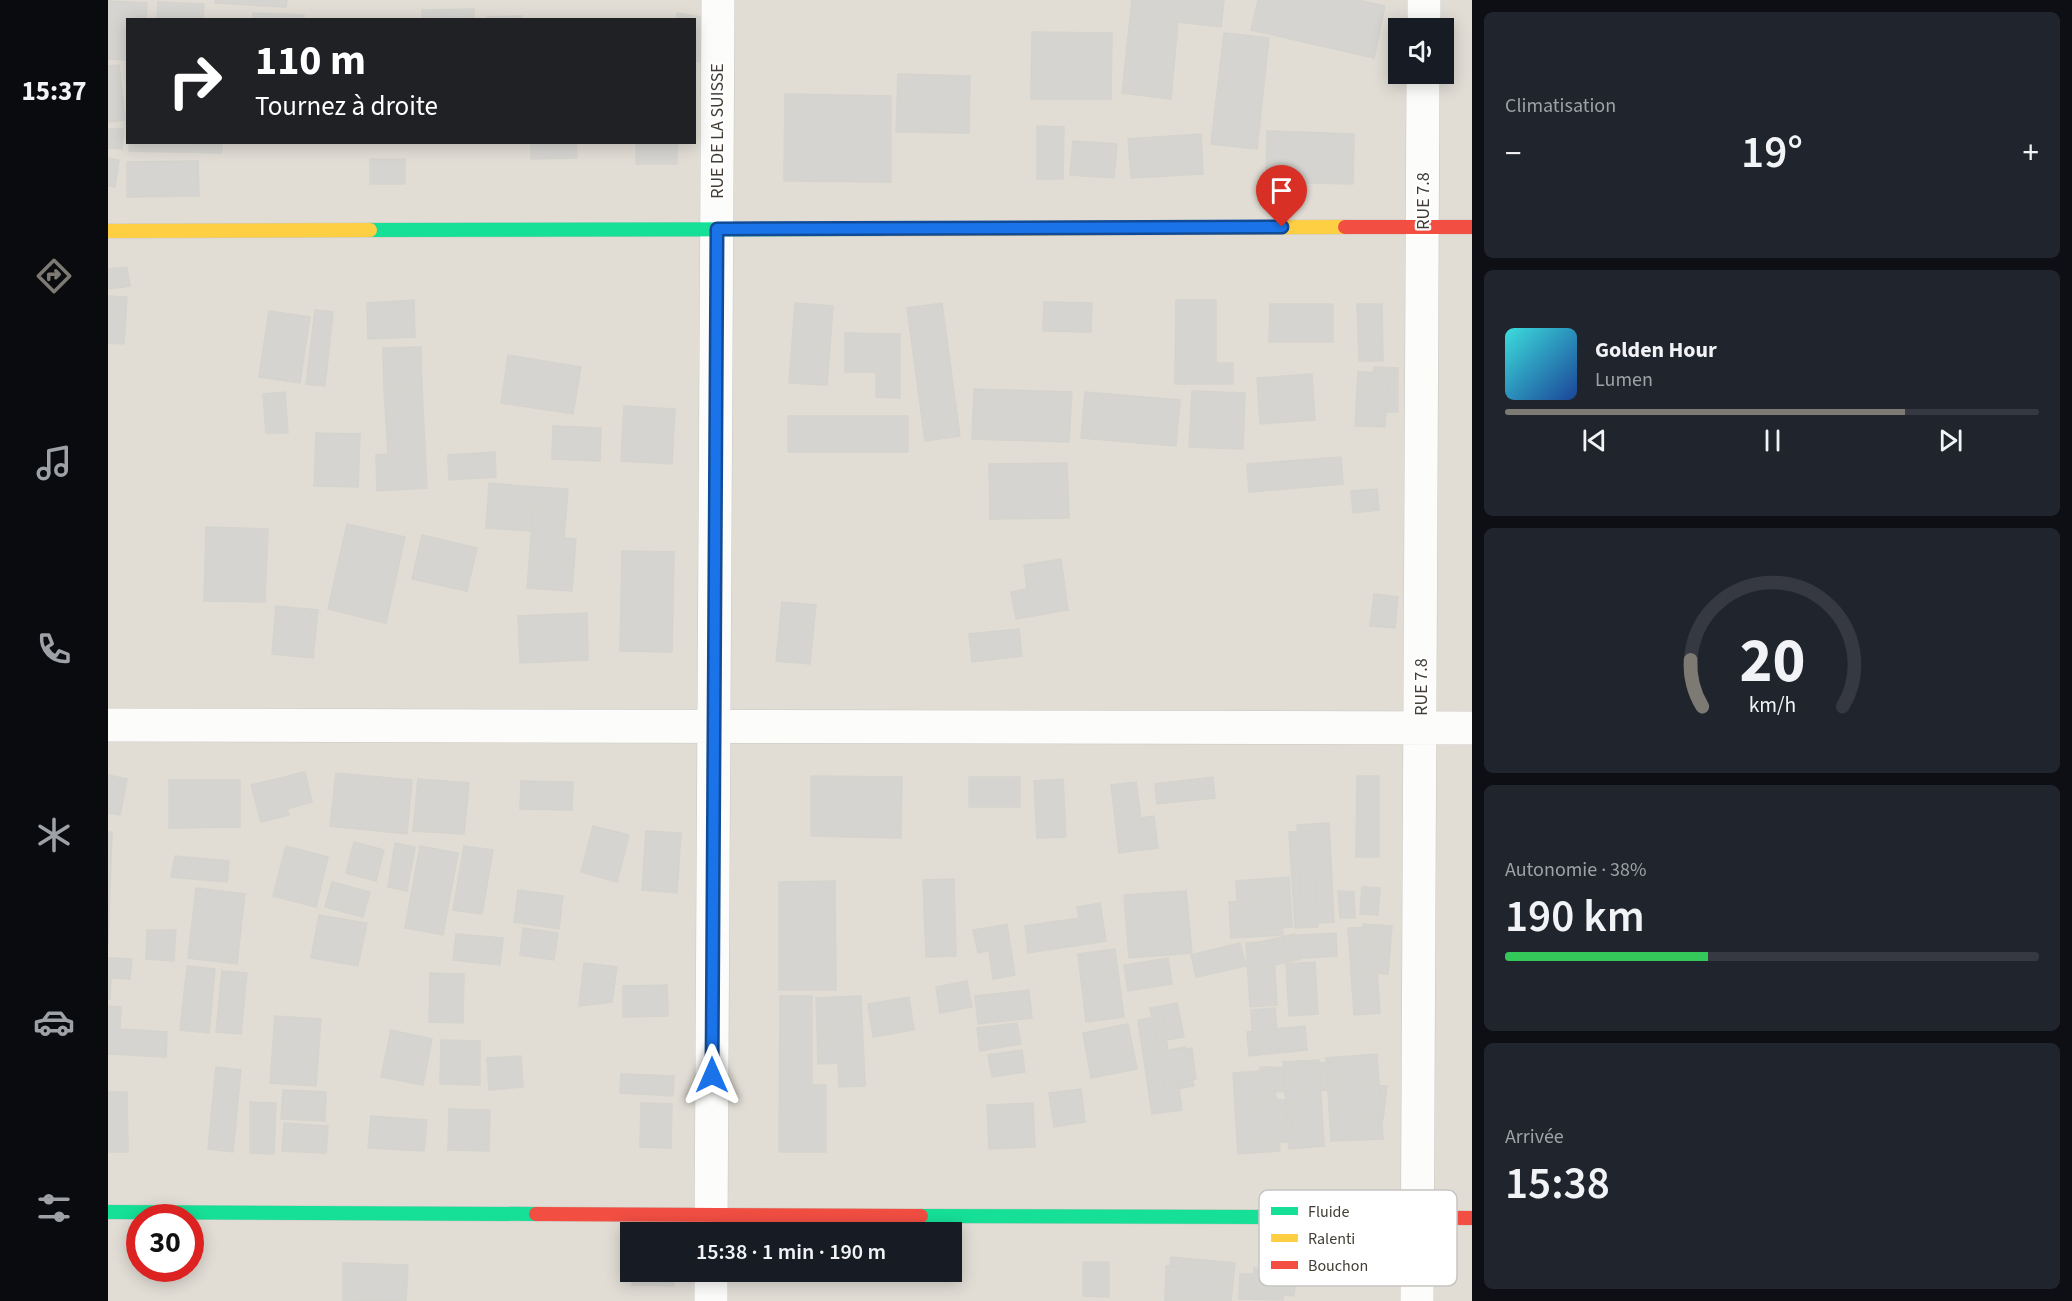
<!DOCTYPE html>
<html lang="fr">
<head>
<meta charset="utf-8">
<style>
  body { margin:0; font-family:"Source Sans 3",sans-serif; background:#20242c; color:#f1f3f6; height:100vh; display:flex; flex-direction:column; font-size:22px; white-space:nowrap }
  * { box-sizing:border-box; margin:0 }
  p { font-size:20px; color:#9ea1a6 }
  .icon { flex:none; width:33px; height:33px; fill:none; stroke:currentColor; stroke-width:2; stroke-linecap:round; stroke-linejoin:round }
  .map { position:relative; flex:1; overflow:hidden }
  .side { display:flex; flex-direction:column; gap:12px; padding:12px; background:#0d0f14; width:600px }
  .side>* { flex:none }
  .guide { position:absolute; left:18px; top:18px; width:570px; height:126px; border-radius:0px; box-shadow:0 3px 15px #0003; background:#202124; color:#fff; overflow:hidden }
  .buttons { position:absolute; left:1280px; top:18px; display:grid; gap:12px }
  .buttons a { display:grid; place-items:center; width:66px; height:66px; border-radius:0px; background:#171b24; box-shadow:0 3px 15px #0003; font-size:30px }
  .speed { position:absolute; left:18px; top:1204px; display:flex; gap:12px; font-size:30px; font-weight:700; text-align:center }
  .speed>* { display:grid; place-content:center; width:78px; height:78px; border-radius:50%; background:#171b24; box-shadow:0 3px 15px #0003; line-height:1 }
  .speed .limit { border:9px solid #d22; background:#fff; color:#111 }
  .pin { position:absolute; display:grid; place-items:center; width:51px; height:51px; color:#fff; margin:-62px -26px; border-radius:50% 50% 50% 0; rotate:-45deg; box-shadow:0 0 6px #0007 }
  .pin .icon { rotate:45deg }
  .me { position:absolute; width:66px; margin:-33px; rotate:0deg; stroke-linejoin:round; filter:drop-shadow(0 0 4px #0008) }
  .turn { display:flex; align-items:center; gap:21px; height:126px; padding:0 30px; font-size:27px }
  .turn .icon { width:78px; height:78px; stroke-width:2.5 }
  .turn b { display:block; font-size:42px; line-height:51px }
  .big { font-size:45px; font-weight:600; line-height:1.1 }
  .side .card { flex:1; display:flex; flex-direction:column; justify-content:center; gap:9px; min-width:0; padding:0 21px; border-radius:9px; background:#20242c }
  .side .dial { align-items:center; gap:0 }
  .dial svg { height:156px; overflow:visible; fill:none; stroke:#363941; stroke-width:7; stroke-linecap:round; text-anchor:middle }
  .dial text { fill:#f1f3f6; stroke:none }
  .song { display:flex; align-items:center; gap:18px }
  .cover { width:72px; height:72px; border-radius:9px; background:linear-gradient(135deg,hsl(180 70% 55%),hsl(220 70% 35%)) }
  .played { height:6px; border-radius:3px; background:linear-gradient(90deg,#7d7a73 75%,#363941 75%) }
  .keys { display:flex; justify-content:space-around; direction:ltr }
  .heat { display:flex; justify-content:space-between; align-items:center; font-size:33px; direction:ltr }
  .charge { height:9px; border-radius:4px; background:linear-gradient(90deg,#34c759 38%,#363941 0) }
  .trip { position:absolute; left:512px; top:1222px; width:342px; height:60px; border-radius:0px; background:#171b24; box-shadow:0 3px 15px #0003; font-weight:600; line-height:60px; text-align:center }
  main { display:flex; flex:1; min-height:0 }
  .tabs { display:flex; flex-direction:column; width:108px; justify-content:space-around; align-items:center; background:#090b0e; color:#9ea1a6 }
  .tabs .icon { width:42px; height:42px }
  .tabs .active { color:#7d7a73 }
  .tabs b { font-size:27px; color:#f1f3f6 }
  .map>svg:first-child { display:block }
  .residential { fill:#e1ddd5; fill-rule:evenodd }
  .building { fill:#d6d4d0; stroke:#d5d3cd; stroke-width:1.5 }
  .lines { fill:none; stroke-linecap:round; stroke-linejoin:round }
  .street-casing { stroke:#c9c8c3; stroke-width:34 }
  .fast-casing { stroke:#ccc8be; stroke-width:15 }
  .slow-casing { stroke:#ccc8be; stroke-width:15 }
  .jam-casing { stroke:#ccc8be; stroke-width:15 }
  .street { stroke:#fcfcfb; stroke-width:33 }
  .fast { stroke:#16e098; stroke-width:14 }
  .slow { stroke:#ffcf43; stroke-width:14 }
  .jam { stroke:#f24e42; stroke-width:14 }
  .route-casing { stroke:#114b97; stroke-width:15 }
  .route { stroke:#1a73e8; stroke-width:10 }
  .labels { text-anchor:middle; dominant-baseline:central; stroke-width:4.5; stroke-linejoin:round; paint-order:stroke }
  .street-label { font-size:18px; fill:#413d35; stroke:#fff }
  .key { fill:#fff; stroke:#c6c5c2; stroke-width:1.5 }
  .key-label { font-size:16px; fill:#413d35 }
</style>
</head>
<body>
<main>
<nav class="tabs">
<b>15:37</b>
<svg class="icon active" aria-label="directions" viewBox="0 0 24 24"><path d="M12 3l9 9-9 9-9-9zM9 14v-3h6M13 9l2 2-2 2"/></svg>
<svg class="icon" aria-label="music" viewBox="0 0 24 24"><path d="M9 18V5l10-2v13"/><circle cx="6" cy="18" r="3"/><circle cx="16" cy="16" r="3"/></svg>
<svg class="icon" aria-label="phone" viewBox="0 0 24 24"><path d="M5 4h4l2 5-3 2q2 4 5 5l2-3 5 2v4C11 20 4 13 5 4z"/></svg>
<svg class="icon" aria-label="climate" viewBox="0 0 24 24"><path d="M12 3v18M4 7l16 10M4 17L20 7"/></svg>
<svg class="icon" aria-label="car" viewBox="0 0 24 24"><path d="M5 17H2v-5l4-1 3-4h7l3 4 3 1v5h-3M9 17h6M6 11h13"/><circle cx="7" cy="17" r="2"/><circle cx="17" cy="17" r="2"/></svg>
<svg class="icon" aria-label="filters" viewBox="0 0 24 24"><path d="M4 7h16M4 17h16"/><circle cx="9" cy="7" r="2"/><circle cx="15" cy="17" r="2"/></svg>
</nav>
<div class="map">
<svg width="1364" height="1301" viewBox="0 0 1364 1301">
  <rect width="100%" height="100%" fill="#edece7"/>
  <path class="residential" d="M0,0H1364V1301H0ZM20,20H586V142H20ZM1290,28H1335V74H1290ZM32,1218H82V1269H32ZM522,1233H843V1272H522Z"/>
  <path class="building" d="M107,0H179L178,7L107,3Z
    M1024,0H1116L1113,27L1070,22L1063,99L1014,93Z
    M1150,0H1249L1277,6L1266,58L1143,30Z
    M0,1L39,3L38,20H20V60L0,59Z
    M50,2L96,4L95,20H49Z
    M366,9V20H314V10Z
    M145,13L196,15V20H145Z
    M569,13L600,18L593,62L586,61V20H568Z
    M414,16V20H379V17Z
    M924,32L1004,33L1003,99H923Z
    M1116,33L1161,38L1149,149L1103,144Z
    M11,65L17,120L0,122V66Z
    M790,74L862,76L861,133L788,132Z
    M677,94L783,96V182L676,181Z
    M929,126L956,127L955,179H929Z
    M0,129H15L14,149L0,148Z
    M1159,131L1246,134L1245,184L1158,182Z
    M1093,134L1095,174L1023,178L1020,139Z
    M965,141L1009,144L1006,178L962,175Z
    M21,142H114V153L21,151Z
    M423,142H468L469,158L423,159Z
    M528,142H569V164H528Z
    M0,158L11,160L7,187L0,186Z
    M262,159H297V184H262Z
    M90,161L91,196L19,197V162Z
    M19,267L22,286L0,289V269Z
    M0,296L19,297L16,344L0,343Z
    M306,300L307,337L260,339L259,303Z
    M1068,300H1108V363H1125V384H1067Z
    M936,302L984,303L983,332L935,331Z
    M687,303L725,306L719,385L681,383Z
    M834,303L852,436L817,441L799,308Z
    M1162,304H1225V342H1161Z
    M1249,304H1274L1275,361H1251Z
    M207,310L225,312L217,386L198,384Z
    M161,311L202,317L192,383L151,377Z
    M737,333L792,334V398L768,397V372H737Z
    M313,347L314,387L276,390L275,348Z
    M400,355L473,367L465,414L393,403Z
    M1266,367L1290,368V412H1265Z
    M1250,372L1281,373L1277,427L1247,426Z
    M1204,374L1207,420L1152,424L1149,378Z
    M314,387L319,488L269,491L268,455L280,454L276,390Z
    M866,389L964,392L961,442L864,439Z
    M1084,391L1137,393L1135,449L1081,447Z
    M177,392L180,433H158L155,394Z
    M977,392L1072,400L1068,446L973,438Z
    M516,406L567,409L564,464L513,461Z
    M680,416H800V452H680Z
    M445,426L493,428L492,461L444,459Z
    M208,433L252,434L250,487L206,486Z
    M387,452L388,477L341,480L340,455Z
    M1233,457L1235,484L1141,492L1139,464Z
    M959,463L961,518L882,519L881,464Z
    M381,483L427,487L424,531L378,528Z
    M427,487L460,489L456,538L468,539L464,591L419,588Z
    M1269,489L1271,510L1245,513L1243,491Z
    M239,524L297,537L278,623L220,609Z
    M98,527L160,529L157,602L96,601Z
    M314,535L369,548L359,591L304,579Z
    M514,551L566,552L564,652L512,651Z
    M953,559L960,610L908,619L903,592L919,589L916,565Z
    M1266,594L1290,597L1287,628L1262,626Z
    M674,602L708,605L702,664L668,661Z
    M168,606L210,610L205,658L164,654Z
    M479,613L480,660L412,663L410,616Z
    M911,629L914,656L864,662L861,634Z
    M197,772L204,802L179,809L181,815L153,822L143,785Z
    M228,773L304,780L299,834L222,826Z
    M0,775L19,779L12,815L0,813Z
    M703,776L794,777L793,838L703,836Z
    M1249,776H1271V857H1248Z
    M861,777H912V807H861Z
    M1105,777L1107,798L1049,804L1047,784Z
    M310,779L361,783L356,834L305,831Z
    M955,779L958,837L929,838L926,781Z
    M61,780H132V827L61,828Z
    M413,781L465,782L464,810L412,809Z
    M1028,782L1033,818L1046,816L1050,848L1011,853L1003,785Z
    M1221,823L1226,922L1194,924L1189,825Z
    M485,826L521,835L509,882L473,872Z
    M538,831L573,833L569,893L534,890Z
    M1205,831L1210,927L1187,928L1181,832Z
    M0,832H4L0,945Z
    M246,842L276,850L268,881L238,873Z
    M287,843L307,847L299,891L280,887Z
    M178,846L220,857L208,907L165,896Z
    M312,846L350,853L335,935L297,928Z
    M356,846L385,850L374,914L345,910Z
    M67,856L121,861L119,882L63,877Z
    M1181,877L1184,927L1131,931L1128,881Z
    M846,879L848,956L818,957L815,880Z
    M727,881L728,990H671V882Z
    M1171,881L1175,935L1123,938L1121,902L1149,900L1148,882Z
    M224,882L262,892L255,917L217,907Z
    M1254,887L1272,888L1270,915L1252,914Z
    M88,888L137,894L129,964L80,958Z
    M410,890L455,896L451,929L406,922Z
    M1078,891L1084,953L1021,958L1016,895Z
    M1230,891L1246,892L1247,918H1232Z
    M992,903L998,941L920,953L917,926L971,918L969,907Z
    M211,915L259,923L250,966L203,958Z
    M899,924L907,975L885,979L881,951L870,953L865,930Z
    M1255,924L1284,926L1280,974L1252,972Z
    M1266,927L1272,1013L1246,1015L1240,928Z
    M415,928L450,933L446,960L412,955Z
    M39,930H68L66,961L38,959Z
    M1228,933L1229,956L1179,959L1177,936Z
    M348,934L395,938L392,965L345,960Z
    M1187,934L1193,959L1146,970L1140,945Z
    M1165,941L1169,1005L1142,1007L1138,943Z
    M1132,943L1138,966L1088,977L1083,955Z
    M1007,949L1016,1017L978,1022L970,954Z
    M0,958L24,959L22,979L3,978L2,999H0Z
    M1060,958L1064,984L1020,991L1016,965Z
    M1207,962L1210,1014L1181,1016L1178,964Z
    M476,963L509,967L504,1002L471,1006Z
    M79,966L107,969L101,1033L72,1030Z
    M114,971L139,973L133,1034L108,1032Z
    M322,973L356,974L355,1023L321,1022Z
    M859,981L864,1007L832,1013L828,987Z
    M559,985L560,1016L515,1017V986Z
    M921,990L924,1018L870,1024L867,996Z
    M672,996H704V1085H718V1152H671Z
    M753,996L757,1086L731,1087L730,1063L710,1064L708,998Z
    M801,997L806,1030L765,1037L760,1004Z
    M1069,1003L1076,1037L1049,1042L1042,1008Z
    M0,1006L13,1007L12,1029L59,1032L58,1057L0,1054Z
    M1167,1008L1171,1053L1146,1055L1143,1010Z
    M167,1016L213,1019L208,1086L162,1083Z
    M1055,1016L1060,1051L1084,1048L1088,1079L1070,1081L1074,1110L1044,1114L1030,1020Z
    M909,1023L913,1044L872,1051L869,1028Z
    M1020,1024L1029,1069L983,1078L975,1033Z
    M1197,1026L1199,1050L1141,1056L1139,1032Z
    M283,1030L324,1039L315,1085L273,1077Z
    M333,1040L372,1041V1085L332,1084Z
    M1077,1047L1086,1086L1057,1091L1048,1053Z
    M914,1050L917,1072L884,1077L880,1055Z
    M1269,1054L1275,1139L1223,1141L1218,1058Z
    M413,1056L415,1087L381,1090L379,1058Z
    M1211,1060L1216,1146L1181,1149L1175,1062Z
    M1225,1062L1226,1090L1195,1091V1063Z
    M108,1067L133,1070L125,1152L100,1149Z
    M1152,1067L1184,1068V1091L1152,1092Z
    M1166,1070L1172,1151L1130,1154L1125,1073Z
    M513,1074L566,1076L565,1096L512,1093Z
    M1257,1082L1279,1086L1275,1120L1251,1116Z
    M973,1089L977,1122L946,1127L941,1093Z
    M175,1090L218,1092L217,1121L173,1119Z
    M0,1092H19L20,1152H0Z
    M1142,1099L1185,1100L1184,1142L1140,1141Z
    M142,1102L168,1103L166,1154L142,1153Z
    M533,1103L564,1104L563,1148L532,1147Z
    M925,1103L927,1147L881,1149L879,1105Z
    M341,1109L382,1110L381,1151L340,1150Z
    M263,1116L319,1120L316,1151L260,1148Z
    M176,1123L220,1126L218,1153L174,1151Z
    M1063,1257L1127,1263L1123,1301H1058Z
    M975,1262H1001V1297L975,1296Z
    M235,1263L300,1265L298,1301L235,1300Z
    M1058,1266L1114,1267L1113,1301H1057Z
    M1146,1268L1189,1273L1186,1296L1144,1291Z
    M524,1272H566V1286L524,1285Z
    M1132,1274L1176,1275L1175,1300L1131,1299Z"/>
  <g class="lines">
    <g class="street-casing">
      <path id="street" d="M1316,28V0
        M0,725L1364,728
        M603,1233L610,0
        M603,1301V1272
        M1309,1301L1315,74"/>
    </g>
    <g class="fast-casing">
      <path id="fast" d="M262,230L776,229
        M0,1212L428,1214
        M813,1216L1162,1217"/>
    </g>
    <g class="slow-casing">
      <path id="slow" d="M776,229L1237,227
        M0,231L262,230"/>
    </g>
    <g class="jam-casing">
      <path id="jam" d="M1237,227H1364
        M428,1214L813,1216
        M1162,1217L1364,1218"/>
    </g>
    <use href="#street" class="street"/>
    <use href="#fast" class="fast"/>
    <use href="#slow" class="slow"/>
    <use href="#jam" class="jam"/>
  </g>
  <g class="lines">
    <g class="route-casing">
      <path id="route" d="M604,1075L609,229L1174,227"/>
    </g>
    <use href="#route" class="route"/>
  </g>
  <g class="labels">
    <g class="street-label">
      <text transform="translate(609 131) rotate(-90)">RUE DE LA SUISSE</text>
      <text transform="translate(1315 201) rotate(-90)">RUE 7.8</text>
      <text transform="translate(1313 687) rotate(-90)">RUE 7.8</text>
    </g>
  </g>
  <rect x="1151" y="1190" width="198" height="96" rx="9" class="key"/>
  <rect x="1163" y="1207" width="27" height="8" fill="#16e098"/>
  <rect x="1163" y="1234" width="27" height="8" fill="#ffcf43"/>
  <rect x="1163" y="1261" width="27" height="8" fill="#f24e42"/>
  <g class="key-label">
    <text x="1200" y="1217">Fluide</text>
    <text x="1200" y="1244">Ralenti</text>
    <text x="1200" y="1271">Bouchon</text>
  </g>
</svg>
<div class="buttons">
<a><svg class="icon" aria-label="sound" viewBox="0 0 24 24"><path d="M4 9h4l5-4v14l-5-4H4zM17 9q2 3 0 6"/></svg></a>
</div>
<div class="speed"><div class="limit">30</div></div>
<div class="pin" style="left:1174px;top:227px;background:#d93025"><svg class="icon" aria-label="arrive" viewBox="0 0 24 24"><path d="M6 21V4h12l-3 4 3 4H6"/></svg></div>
<svg class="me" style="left:604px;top:1075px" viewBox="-20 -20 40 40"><path d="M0-17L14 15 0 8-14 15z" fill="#1a73e8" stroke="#fff" stroke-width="4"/></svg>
<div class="trip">15:38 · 1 min · 190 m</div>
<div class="guide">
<div class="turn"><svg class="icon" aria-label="right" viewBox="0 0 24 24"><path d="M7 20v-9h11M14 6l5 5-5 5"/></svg><div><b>110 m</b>Tournez à droite</div></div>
</div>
</div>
<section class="side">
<div class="card"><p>Climatisation</p>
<div class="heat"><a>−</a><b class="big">19°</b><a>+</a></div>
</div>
<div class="card">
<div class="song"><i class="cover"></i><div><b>Golden Hour</b><p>Lumen</p></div></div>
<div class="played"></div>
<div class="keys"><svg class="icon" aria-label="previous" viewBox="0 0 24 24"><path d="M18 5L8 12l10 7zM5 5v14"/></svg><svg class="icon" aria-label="pause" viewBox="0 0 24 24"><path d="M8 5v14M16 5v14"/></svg><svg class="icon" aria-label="next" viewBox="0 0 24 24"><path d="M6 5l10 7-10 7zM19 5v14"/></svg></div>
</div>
<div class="card dial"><svg viewBox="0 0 100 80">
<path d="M14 69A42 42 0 1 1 86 69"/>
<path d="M14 69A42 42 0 0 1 8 45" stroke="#7d7a73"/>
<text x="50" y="56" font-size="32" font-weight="700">20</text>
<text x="50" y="72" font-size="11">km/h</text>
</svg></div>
<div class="card"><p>Autonomie · 38%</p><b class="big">190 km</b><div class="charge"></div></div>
<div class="card"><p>Arrivée</p><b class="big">15:38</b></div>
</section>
</main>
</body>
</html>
